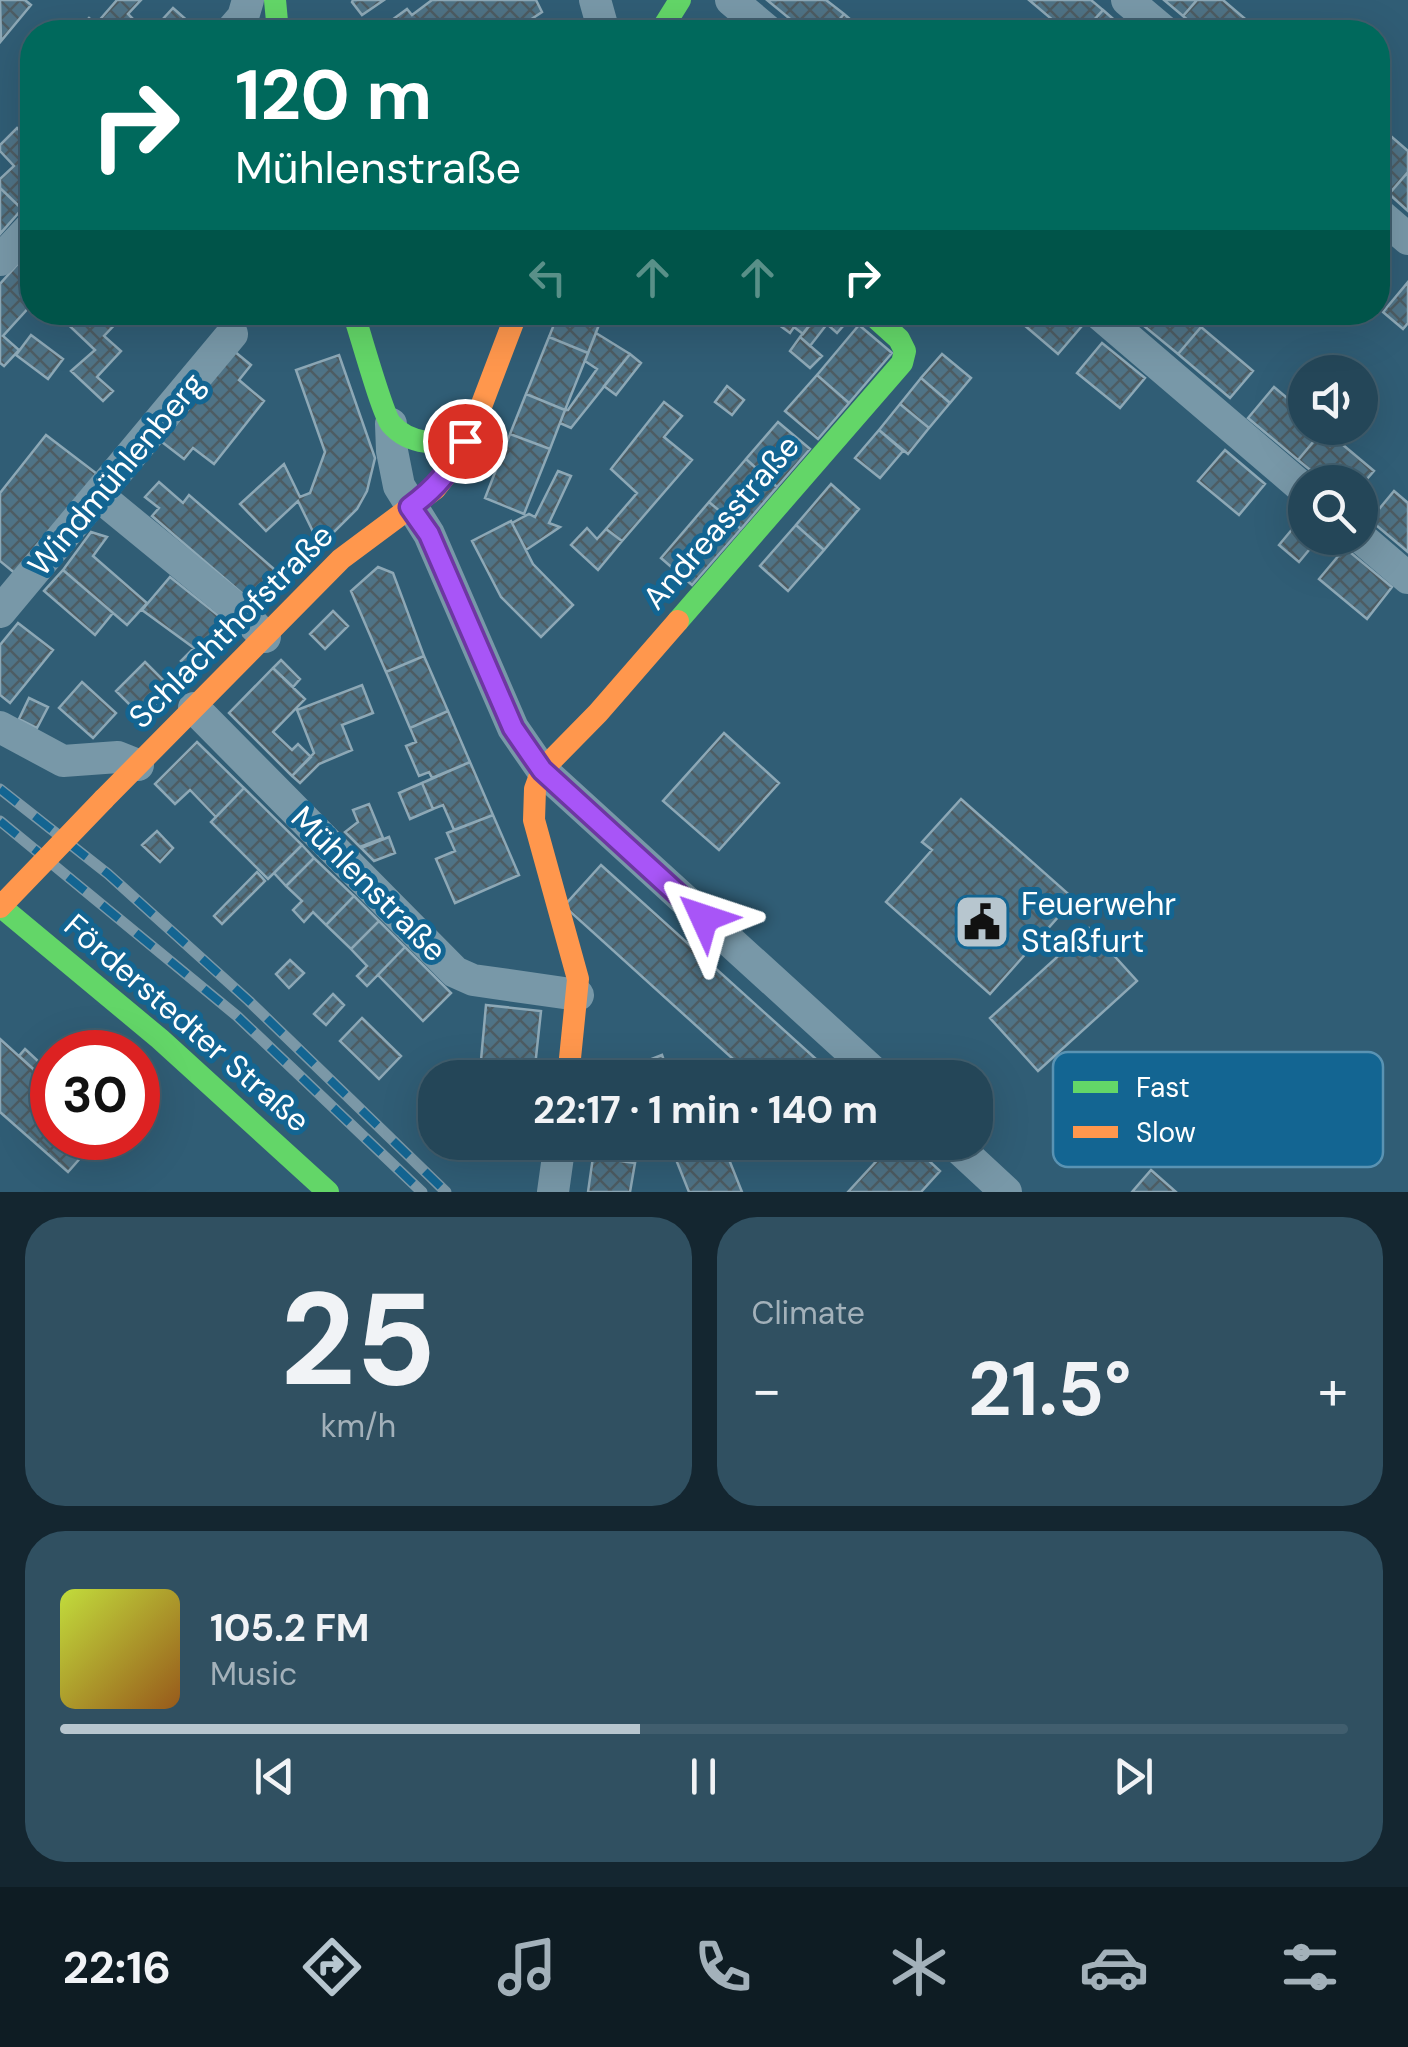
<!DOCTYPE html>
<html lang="en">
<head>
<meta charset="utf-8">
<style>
  body { margin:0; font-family:"DM Sans",sans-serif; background:#305061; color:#f1f3f6; height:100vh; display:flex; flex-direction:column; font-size:38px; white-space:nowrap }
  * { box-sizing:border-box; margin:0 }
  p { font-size:32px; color:#a3b1ba }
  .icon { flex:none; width:55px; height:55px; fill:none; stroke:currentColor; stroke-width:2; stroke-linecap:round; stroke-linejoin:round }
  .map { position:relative; height:1192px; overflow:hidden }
  .side { display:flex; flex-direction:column; gap:25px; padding:25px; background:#142630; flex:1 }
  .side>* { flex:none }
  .banner { position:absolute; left:20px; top:20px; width:1370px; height:305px; border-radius:40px; box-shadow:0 10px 40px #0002,0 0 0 2px #415e6e; background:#00695c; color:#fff; overflow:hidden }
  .tools { position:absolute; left:1288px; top:355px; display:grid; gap:20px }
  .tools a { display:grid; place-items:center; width:90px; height:90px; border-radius:50%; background:#244658; box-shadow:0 10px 40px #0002,0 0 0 2px #415e6e; font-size:50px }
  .speed { position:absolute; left:30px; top:1030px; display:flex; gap:20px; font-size:50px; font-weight:700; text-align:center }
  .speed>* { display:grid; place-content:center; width:130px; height:130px; border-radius:50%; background:#244658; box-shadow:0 10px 40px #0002,0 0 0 2px #415e6e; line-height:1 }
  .speed .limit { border:15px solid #d22; background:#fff; color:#111 }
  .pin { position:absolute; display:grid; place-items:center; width:85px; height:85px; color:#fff; margin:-42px; border:5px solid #fff; border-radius:50%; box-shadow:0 2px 10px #0007 }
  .me { position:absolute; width:110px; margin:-55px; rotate:312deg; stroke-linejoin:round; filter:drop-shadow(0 0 8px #0008) }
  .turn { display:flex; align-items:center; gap:35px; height:210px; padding:0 50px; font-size:45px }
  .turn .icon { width:130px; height:130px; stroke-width:2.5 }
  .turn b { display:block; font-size:70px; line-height:85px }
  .lanes { display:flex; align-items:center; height:95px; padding:0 50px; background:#0003; justify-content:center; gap:50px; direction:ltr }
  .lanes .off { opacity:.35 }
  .big { font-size:75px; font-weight:700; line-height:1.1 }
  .side .card { flex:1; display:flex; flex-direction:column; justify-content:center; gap:15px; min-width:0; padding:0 35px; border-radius:40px; background:#305061 }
  .side .dial { align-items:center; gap:0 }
  .dial b { font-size:130px; line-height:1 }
  .song { display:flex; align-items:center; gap:30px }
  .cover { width:120px; height:120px; border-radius:15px; background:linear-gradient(135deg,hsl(70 70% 55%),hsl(30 70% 35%)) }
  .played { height:10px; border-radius:5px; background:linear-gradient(90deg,#b7c6cf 45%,#415e6e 45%) }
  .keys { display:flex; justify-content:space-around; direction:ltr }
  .heat { display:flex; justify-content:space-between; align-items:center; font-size:55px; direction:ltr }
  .side .tiles { flex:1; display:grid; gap:25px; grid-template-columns:1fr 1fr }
  .card:last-child { grid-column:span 2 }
  .trip { position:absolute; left:418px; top:1060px; width:575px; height:100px; border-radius:40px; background:#244658; box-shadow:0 10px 40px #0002,0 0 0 2px #415e6e; font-weight:700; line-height:100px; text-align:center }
  .tab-bar { display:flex; height:160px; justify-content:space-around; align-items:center; background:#0e1c23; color:#a3b1ba }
  .tab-bar .icon { width:70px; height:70px }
  .tab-bar .selected { color:#b7c6cf }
  .tab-bar b { font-size:45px; color:#f1f3f6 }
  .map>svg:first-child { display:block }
  .building { fill:url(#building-cross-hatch); stroke:#8da8b6; stroke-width:2.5 }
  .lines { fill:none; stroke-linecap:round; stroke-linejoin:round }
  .street { stroke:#7898a8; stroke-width:32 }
  .fast { stroke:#63d668; stroke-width:22 }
  .slow { stroke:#ff974d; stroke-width:22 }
  .rail-casing { stroke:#7b98a7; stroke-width:11 }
  .rail { stroke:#136592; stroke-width:8; stroke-dasharray:22; stroke-linecap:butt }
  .slow-bridge { stroke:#ff974d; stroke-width:22 }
  .route-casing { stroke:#6d37a1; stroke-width:25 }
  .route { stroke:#a855f7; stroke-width:18 }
  .labels { text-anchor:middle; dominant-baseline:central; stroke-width:10; stroke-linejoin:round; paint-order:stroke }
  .street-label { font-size:32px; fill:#fff; stroke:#136592 }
  .poi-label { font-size:32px; fill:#fff; stroke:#136592; text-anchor:start }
  .key { fill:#136592; stroke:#5a93b3; stroke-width:2.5 }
  .key-label { font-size:28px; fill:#fff }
</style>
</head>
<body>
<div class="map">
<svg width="1408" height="1192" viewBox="0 0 1408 1192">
  <defs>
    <pattern id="building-cross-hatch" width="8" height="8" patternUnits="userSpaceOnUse" patternTransform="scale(2.5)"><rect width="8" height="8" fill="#4f7386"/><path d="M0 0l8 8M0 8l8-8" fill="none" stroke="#4d5c63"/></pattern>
  </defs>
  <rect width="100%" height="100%" fill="#305d75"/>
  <path class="building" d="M0,0H25L31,5L1,41Z
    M117,0H141L128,14L135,21L125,32H76L89,18L96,24Z
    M353,0H384L362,15L352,2Z
    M432,0H536L542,12L512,32L377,31L407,9L412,15Z
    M767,0H826L844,14L829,32H806Z
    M1029,0H1091L1103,10L1083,32H1067Z
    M1164,0H1197L1183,16Z
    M1197,0H1223L1257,29L1254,32H1202L1183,16Z
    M173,8L200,32H151Z
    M1103,10L1128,32H1083Z
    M844,14L865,32H829Z
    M1378,125L1408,151V172L1389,194L1378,184Z
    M17,128L32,143V199L22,209L0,188V179L14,166L0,151V145Z
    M1408,172V211L1389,194Z
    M0,188L22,209L0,234Z
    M32,248V304L3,336L19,350L4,366L0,363V284Z
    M1408,282V323L1403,329L1383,312Z
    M120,312L123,316L104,336L121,351L97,377L113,391L103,401L71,371L95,350L56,313Z
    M559,312H604L588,353L549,337Z
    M778,312H820L803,334L794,327L790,333L775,322L780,315Z
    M820,312H847L851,317L837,333L827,324L810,346L800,337Z
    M1009,312H1065L1082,326L1058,354Z
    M1135,312H1184L1201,327L1178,354L1132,316Z
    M859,325L892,353L849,403L817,375Z
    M1201,327L1253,371L1230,398L1178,354Z
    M596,333L630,354L571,428L560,423L565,410H568L597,369L585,361Z
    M31,335L63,359L48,379L16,355Z
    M549,337L588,353L565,410L526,394Z
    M800,337L822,356L810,368L790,351Z
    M1102,343L1145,378L1120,408L1077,373Z
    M234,351L251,365L239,380L264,401L214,464L193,448L184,459L162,442Z
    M630,354L641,363L616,395L604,386Z
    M942,354L971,378L950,403L921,378Z
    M339,355L375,458L367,491L357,509L320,546L298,501L266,531L240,504L284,464L300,497L310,493L325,452L296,370Z
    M817,375L849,403L818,439L785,411Z
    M921,378L950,403L929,428L900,404Z
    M727,386L744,400L732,415L715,402Z
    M1274,387L1305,413V428L1324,429L1298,460L1248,418Z
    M526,394L565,410L550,449L510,434Z
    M664,402L682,416L664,437L692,460L622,541L606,529L637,493L611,469Z
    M900,404L929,428L908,454L879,430Z
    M778,422L810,449L777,487L746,459Z
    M1324,429L1374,471L1360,487V482H1325L1298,460Z
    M879,430L903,451L880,478L855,458Z
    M510,434L550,449L524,514L485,498Z
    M46,435L97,474L17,575L0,561V493Z
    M1225,450L1265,484L1239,515L1198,481Z
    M746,459L777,487L741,529L709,502Z
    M558,471L571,476L549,523L560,527L526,550L512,523L529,514L535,517Z
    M159,482L183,503L189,495L283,577L258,607L152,516L159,508L145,497Z
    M831,484L859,509L824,550L796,525Z
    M1394,491L1408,503V552L1370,520Z
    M709,502L741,529L692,585L661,558Z
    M1304,515L1305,538H1319L1299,562L1279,545Z
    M511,521L533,564L573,605L541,637L501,597L472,541Z
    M796,525L824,550L788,591L760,566Z
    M587,528L597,539L606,529L622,541L598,570L571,545Z
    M91,532L107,537L93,556L147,603L127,625L63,570Z
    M1345,548L1392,587L1367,619L1319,579Z
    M378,567L393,573L424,656L386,672L351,591Z
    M63,570L113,613L95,635L44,591Z
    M170,577L234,628L191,670L181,661L194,648L142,610Z
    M333,611L348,626L325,649L310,634Z
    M18,623L53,650L10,703L0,695V645Z
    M424,656L448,711L410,728L386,672Z
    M281,660L300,679L293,687L273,668Z
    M145,662L172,689L143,718L116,691Z
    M273,668L305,699L273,732L292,750L298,744L311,757L292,776L229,713Z
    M82,682L116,713L93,738L59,708Z
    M362,685L373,713L342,725L352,750L319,764L300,783L292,776L314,753L297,710Z
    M29,698L48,707L37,728L19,719Z
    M448,711L470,762L432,778L429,772L419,776L406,746L416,742L410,728Z
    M724,733L779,783L719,850L663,801Z
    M197,742L244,788L216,817L190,790L175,804L155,784Z
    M470,762L493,815L454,830L443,805L433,809L422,783Z
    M422,783L433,809L410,819L399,793Z
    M244,788L302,845L268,879L211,822Z
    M961,799L1074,899L990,994L886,902L932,850L922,842Z
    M369,804L383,838L360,847L345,832L358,822L353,810Z
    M493,815L519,875L455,903L436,859L455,851L447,833Z
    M157,831L173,848L160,862L142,845Z
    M389,837L395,853L374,861L361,848Z
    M302,845L314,858L286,886L274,873Z
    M314,858L354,896L326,925L313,912L304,922L293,910L302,901L286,886Z
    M601,865L837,1078H754L564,906Z
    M257,872L265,881L222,924L214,916Z
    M354,896L379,921L351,949L326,925Z
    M379,921L405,947L367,986L357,976L367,966L351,949Z
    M1089,928L1137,981L1038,1071L990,1018Z
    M405,947L451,993L423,1021L378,975Z
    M290,960L304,973L289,988L276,974Z
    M333,994L344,1005L326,1025L314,1014Z
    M486,1005L541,1011L534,1076L480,1071Z
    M362,1018L401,1056L379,1079L340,1041Z
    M0,1039L52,1086V1138H98L68,1172L0,1112Z
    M25,1049L52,1074V1086L19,1056Z
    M662,1055L670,1078H635L631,1067Z
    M483,1142H527L526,1158L482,1154Z
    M595,1142H641L646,1155L636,1154L635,1163L593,1157Z
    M669,1142H722L742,1192H689Z
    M894,1142H909L940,1171L921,1192H848Z
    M593,1157L635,1163L630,1192H588Z
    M1151,1170L1176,1192H1132Z"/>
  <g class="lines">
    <path class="street" d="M595,0L604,32
      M731,0L769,32
      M1127,0L1165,32
      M230,32L243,17L248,0
      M1378,213L1408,239
      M0,260L32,226
      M1097,312L1305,490
      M391,424L392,451L399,486L429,534L513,728L542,770L880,1078
      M99,496L243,614L265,637
      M1360,537L1408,578
      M0,612L232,334
      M194,708L455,972L473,980L578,995
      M0,727L63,761L118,757L138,765
      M952,1142L1006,1192
      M553,1192L560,1142"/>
    <path class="fast" d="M275,0L278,32
      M660,32L680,0
      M353,312C360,332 382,413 391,424C410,446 440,444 465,441
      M678,621L902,363L905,351L899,339L869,312
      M0,906L160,1039L328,1192"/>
    <path class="slow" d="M104,799L341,559L435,489L453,466L477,417L517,312
      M568,1078L578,979L534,820L535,789L542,770L598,713L678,621"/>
    <g class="rail-casing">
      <path id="rail" d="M0,789L108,874L249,1001L446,1192
        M0,821L237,1016L422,1192"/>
    </g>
    <use href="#rail" class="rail"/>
    <path class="slow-bridge" d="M0,907L104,799"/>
  </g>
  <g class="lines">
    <g class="route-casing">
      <path id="route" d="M465,441C451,470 436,488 410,507L429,534L513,728L542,770L704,918"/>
    </g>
    <use href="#route" class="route"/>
  </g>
  <defs>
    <g id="civic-square" transform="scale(2.875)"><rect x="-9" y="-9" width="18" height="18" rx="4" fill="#b7c6cf" stroke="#136592"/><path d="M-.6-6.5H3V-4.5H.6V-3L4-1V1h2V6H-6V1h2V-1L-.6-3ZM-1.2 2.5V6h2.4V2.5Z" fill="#111"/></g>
  </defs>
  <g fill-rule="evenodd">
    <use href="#civic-square" x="982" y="922"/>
  </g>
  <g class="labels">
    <g class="street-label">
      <text transform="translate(116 474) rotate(-50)">Windmühlenberg</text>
      <text transform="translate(721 522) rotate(-49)">Andreasstraße</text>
      <text transform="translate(231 626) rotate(-45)">Schlachthofstraße</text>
      <text transform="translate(369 884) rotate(45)">Mühlenstraße</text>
      <text transform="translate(187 1023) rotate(41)">Förderstedter Straße</text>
    </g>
    <g class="poi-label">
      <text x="1021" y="904">Feuerwehr<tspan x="1021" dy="37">Staßfurt</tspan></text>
    </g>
  </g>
  <rect x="1053" y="1052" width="330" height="115" rx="15" class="key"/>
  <rect x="1073" y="1081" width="45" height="12" fill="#63d668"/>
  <rect x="1073" y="1126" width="45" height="12" fill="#ff974d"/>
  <g class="key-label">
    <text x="1136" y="1097">Fast</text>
    <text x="1136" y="1142">Slow</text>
  </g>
</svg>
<div class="tools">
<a><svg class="icon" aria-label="sound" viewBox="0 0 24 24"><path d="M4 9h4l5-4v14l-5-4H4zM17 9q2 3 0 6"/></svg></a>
<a><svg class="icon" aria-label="search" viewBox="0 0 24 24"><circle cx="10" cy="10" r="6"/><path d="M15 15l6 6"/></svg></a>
</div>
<div class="speed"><div class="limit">30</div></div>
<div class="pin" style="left:465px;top:441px;background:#d93025"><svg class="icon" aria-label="arrive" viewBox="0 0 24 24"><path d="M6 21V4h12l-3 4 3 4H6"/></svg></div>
<svg class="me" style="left:704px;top:918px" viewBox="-20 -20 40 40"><path d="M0-17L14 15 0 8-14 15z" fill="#a855f7" stroke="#fff" stroke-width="4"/></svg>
<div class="trip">22:17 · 1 min · 140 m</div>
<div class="banner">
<div class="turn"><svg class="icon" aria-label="right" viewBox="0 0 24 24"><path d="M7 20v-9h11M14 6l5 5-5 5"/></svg><div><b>120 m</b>Mühlenstraße</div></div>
<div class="lanes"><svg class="icon off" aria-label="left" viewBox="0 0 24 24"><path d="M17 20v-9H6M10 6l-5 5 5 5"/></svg><svg class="icon off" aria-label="ahead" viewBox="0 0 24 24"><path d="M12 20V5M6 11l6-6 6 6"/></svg><svg class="icon off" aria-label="ahead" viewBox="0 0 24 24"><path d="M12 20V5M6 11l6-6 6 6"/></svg><svg class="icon" aria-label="right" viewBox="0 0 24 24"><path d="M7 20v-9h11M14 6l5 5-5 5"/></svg></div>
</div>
</div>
<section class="side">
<div class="tiles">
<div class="card dial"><b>25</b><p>km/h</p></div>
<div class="card"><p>Climate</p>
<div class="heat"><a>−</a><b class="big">21.5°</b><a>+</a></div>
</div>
<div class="card">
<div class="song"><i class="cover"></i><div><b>105.2 FM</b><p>Music</p></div></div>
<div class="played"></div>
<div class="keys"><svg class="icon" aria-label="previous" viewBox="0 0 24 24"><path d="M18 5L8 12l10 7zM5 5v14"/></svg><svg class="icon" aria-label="pause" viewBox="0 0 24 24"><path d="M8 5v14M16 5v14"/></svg><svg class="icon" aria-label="next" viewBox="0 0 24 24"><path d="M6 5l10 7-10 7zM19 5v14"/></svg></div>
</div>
</div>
</section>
<nav class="tab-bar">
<b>22:16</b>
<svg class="icon selected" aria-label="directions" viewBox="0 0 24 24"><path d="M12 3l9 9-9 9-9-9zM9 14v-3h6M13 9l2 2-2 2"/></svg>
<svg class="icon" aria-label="music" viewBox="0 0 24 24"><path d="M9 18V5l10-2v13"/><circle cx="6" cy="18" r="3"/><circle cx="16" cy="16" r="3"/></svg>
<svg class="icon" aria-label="phone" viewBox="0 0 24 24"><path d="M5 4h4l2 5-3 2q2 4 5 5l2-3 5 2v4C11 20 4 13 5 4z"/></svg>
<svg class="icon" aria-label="climate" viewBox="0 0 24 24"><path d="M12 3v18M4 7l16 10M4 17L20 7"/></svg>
<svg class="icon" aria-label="car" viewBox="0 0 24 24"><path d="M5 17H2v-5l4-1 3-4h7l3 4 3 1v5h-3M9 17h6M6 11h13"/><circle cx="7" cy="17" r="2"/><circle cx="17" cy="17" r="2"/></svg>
<svg class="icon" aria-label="filters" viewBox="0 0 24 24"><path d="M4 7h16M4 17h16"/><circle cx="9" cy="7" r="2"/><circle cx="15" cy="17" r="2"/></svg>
</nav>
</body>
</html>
